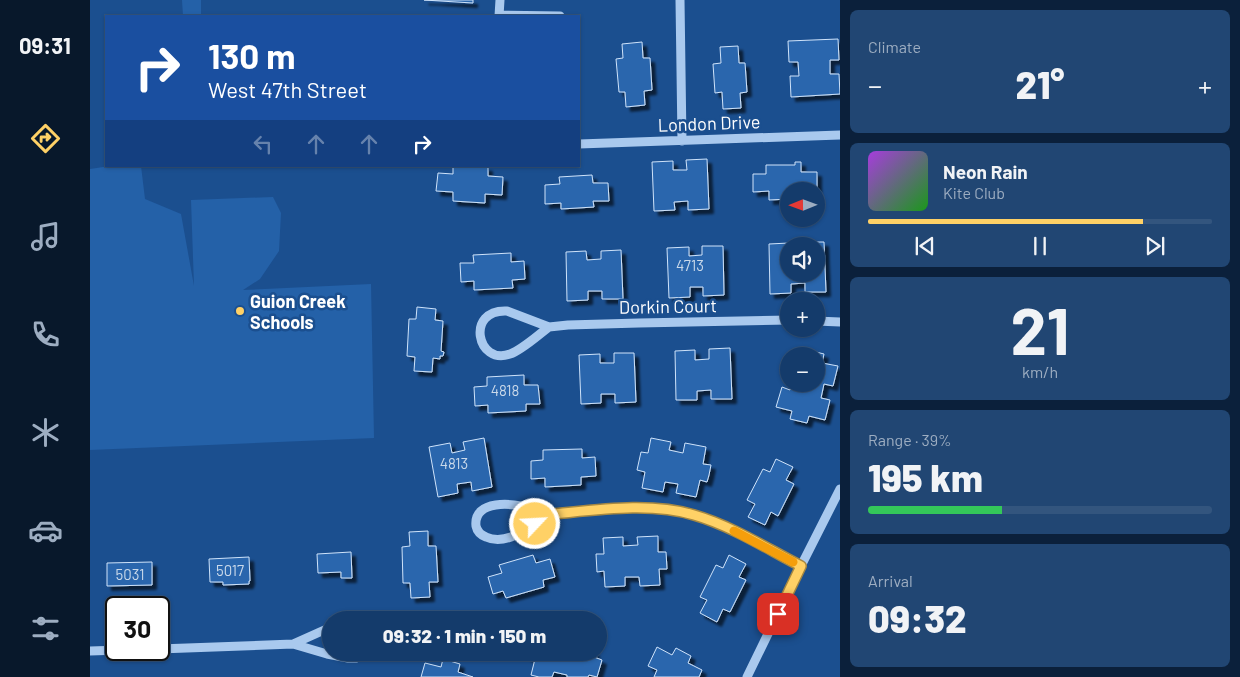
<!DOCTYPE html>
<html lang="en">
<head>
<meta charset="utf-8">
<style>
  body { margin:0; font-family:Barlow,sans-serif; background:#214673; color:#f1f3f6; height:100vh; display:flex; flex-direction:column; font-size:19px; white-space:nowrap }
  * { box-sizing:border-box; margin:0 }
  p { font-size:16px; color:#9dadc1 }
  .icon { flex:none; width:28px; height:28px; fill:none; stroke:currentColor; stroke-width:2; stroke-linecap:round; stroke-linejoin:round }
  .map { position:relative; flex:1; overflow:hidden }
  .panel { display:flex; flex-direction:column; gap:10px; padding:10px; background:#0b203b; width:400px }
  .panel>* { flex:none }
  .banner { position:absolute; left:15px; top:15px; width:475px; height:152px; border-radius:0px; box-shadow:0 1px 4px #0004,0 0 0 1px #33557e; background:#1a4fa0; color:#fff; overflow:hidden }
  .needle { width:32px; rotate:269deg }
  .buttons { position:absolute; left:690px; top:182px; display:grid; gap:10px }
  .buttons a { display:grid; place-items:center; width:45px; height:45px; border-radius:50%; background:#143b6b; box-shadow:0 1px 4px #0004,0 0 0 1px #33557e; font-size:25px }
  .speed { position:absolute; left:15px; top:596px; display:flex; gap:10px; font-size:25px; font-weight:700; text-align:center }
  .speed>* { display:grid; place-content:center; width:65px; height:65px; border-radius:50%; background:#143b6b; box-shadow:0 1px 4px #0004,0 0 0 1px #33557e; line-height:1 }
  .speed .limit { border:2px solid #111; border-radius:8px; background:#fff; color:#111 }
  .pin { position:absolute; display:grid; place-items:center; width:42px; height:42px; color:#fff; margin:-21px; border-radius:10px; box-shadow:0 2px 8px #0006 }
  .me { position:absolute; width:55px; margin:-28px; rotate:65deg; stroke-linejoin:round; filter:drop-shadow(0 0 4px #0008) }
  .turn { display:flex; align-items:center; gap:18px; height:105px; padding:0 20px; font-size:22px }
  .turn .icon { width:65px; height:65px; stroke-width:2.5 }
  .turn b { display:block; font-size:35px; line-height:42px }
  .lanes { display:flex; align-items:center; height:48px; padding:0 20px; background:#0003; justify-content:center; gap:25px; direction:ltr }
  .lanes .off { opacity:.35 }
  .big { font-size:38px; font-weight:800; line-height:1.1 }
  .panel .card { flex:1; display:flex; flex-direction:column; justify-content:center; gap:8px; min-width:0; padding:0 18px; border-radius:8px; background:#214673 }
  .panel .dial { align-items:center; gap:0 }
  .dial b { font-size:65px; line-height:1 }
  .song { display:flex; align-items:center; gap:15px }
  .cover { width:60px; height:60px; border-radius:8px; background:linear-gradient(135deg,hsl(280 70% 55%),hsl(120 70% 35%)) }
  .played { height:5px; border-radius:2px; background:linear-gradient(90deg,#ffd166 80%,#33557e 80%) }
  .keys { display:flex; justify-content:space-around; direction:ltr }
  .heat { display:flex; justify-content:space-between; align-items:center; font-size:28px; direction:ltr }
  .charge { height:8px; border-radius:4px; background:linear-gradient(90deg,#34c759 39%,#33557e 0) }
  .trip { position:absolute; left:232px; top:611px; width:285px; height:50px; border-radius:25px; background:#143b6b; box-shadow:0 1px 4px #0004,0 0 0 1px #33557e; font-weight:800; line-height:50px; text-align:center }
  main { display:flex; flex:1; min-height:0 }
  .tabs { display:flex; flex-direction:column; width:90px; justify-content:space-around; align-items:center; background:#08182b; color:#9dadc1 }
  .tabs .icon { width:35px; height:35px }
  .tabs .current { color:#ffd166 }
  .tabs b { font-size:22px; color:#f1f3f6 }
  .map>svg:first-child { display:block }
  .green { fill:#2461a8 }
  .building { fill:#2a66ad; stroke:#cfe3fa; filter:url(#shadow) }
  .lines { fill:none; stroke-linecap:round; stroke-linejoin:round }
  .minor { stroke:#a9c9ee; stroke-width:9 }
  .route-casing { stroke:#a68842; stroke-width:12 }
  .route { stroke:#ffd166; stroke-width:9 }
  .slow { stroke:#f59e0b; stroke-width:9 }
  .poi-dot { fill:#ffd166; stroke:#1b4f8f; stroke-width:2 }
  .labels { text-anchor:middle; dominant-baseline:central; stroke-width:5; stroke-linejoin:round; paint-order:stroke }
  .number-label { font-size:15px; fill:#cad9ea }
  .street-label { font-size:18px; fill:#fff; stroke:#1b4f8f }
  .poi-label { font-size:18px; font-weight:bold; fill:#fff; stroke:#1b4f8f; text-anchor:start }
</style>
</head>
<body>
<main>
<nav class="tabs">
<b>09:31</b>
<svg class="icon current" aria-label="directions" viewBox="0 0 24 24"><path d="M12 3l9 9-9 9-9-9zM9 14v-3h6M13 9l2 2-2 2"/></svg>
<svg class="icon" aria-label="music" viewBox="0 0 24 24"><path d="M9 18V5l10-2v13"/><circle cx="6" cy="18" r="3"/><circle cx="16" cy="16" r="3"/></svg>
<svg class="icon" aria-label="phone" viewBox="0 0 24 24"><path d="M5 4h4l2 5-3 2q2 4 5 5l2-3 5 2v4C11 20 4 13 5 4z"/></svg>
<svg class="icon" aria-label="climate" viewBox="0 0 24 24"><path d="M12 3v18M4 7l16 10M4 17L20 7"/></svg>
<svg class="icon" aria-label="car" viewBox="0 0 24 24"><path d="M5 17H2v-5l4-1 3-4h7l3 4 3 1v5h-3M9 17h6M6 11h13"/><circle cx="7" cy="17" r="2"/><circle cx="17" cy="17" r="2"/></svg>
<svg class="icon" aria-label="filters" viewBox="0 0 24 24"><path d="M4 7h16M4 17h16"/><circle cx="9" cy="7" r="2"/><circle cx="15" cy="17" r="2"/></svg>
</nav>
<div class="map">
<svg width="750" height="677" viewBox="0 0 750 677">
  <defs>
    <filter id="shadow"><feDropShadow dx="4.5" dy="4.5" stdDeviation="1" flood-color="#0009"/></filter>
  </defs>
  <rect width="100%" height="100%" fill="#1b4f8f"/>
  <path class="green" d="M92,0H111V16H93Z
    M20,166H51L55,199L91,214L104,286L101,200L183,197L191,213L189,251L170,279L153,290L281,284L284,438L0,450V169Z"/>
  <path class="building" d="M334,0H383V3Z
    M748,39L749,60H740V74H749L750,94L701,97L700,76H709L708,62H699L698,41Z
    M552,42L553,58H560L562,90L554,91L555,105L536,107L535,92H529L526,59L533,58L532,44Z
    M648,46L649,63H655L657,92L650,93L651,108L633,109L632,92L625,93L623,64L631,63L630,47Z
    M617,159L619,209L598,210V201L584,202L585,210L564,211L562,162L583,161V170H597L596,160Z
    M705,162H711V172H727V190L699,191V199L679,200V191L663,192V174H676V165H705Z
    M363,166L398,167V176L413,177L412,195L395,194V203L363,201V192L346,191L348,173L363,174Z
    M502,175L503,183H518L519,201H503L504,207L471,209V203L455,204V185L470,184L469,177Z
    M713,242H734L736,292H715V283L701,284V293L680,294L679,244L699,243V274H726V246H713Z
    M612,246H633L634,295L613,296V287H600V297L579,298L577,248L599,247V256L612,255Z
    M531,250L533,299H512V291H498V300L477,301L476,252L496,251L497,260L511,259V251Z
    M421,253V262L434,261L435,279L422,280L423,288L384,290V281L371,282L370,263H384L383,255Z
    M327,307L346,309L345,320L353,321L351,351L354,352L353,356H350V359L343,358L342,372L324,371L325,357L317,356L319,319H326Z
    M640,348L642,399H621V390L607,391V400H586L585,351L605,350V360L619,359V349Z
    M718,350L734,354L732,363L748,366L743,386L734,384L731,398L740,400L735,420L719,416L717,423L700,419L702,411L686,407L692,387L700,390L702,384H726V356H716Z
    M524,353H544L546,402L525,403V394H511V403L491,404L489,355L510,354V363H524Z
    M434,375V385H448L450,404H436V411L398,413V405L385,406L384,387L397,386V377Z
    M394,438L402,487L382,491L381,482L367,484L368,493L348,497L339,447L360,443L362,453L375,450L373,442Z
    M561,438L581,442L579,450L593,453L595,443L616,447L613,464L621,465L619,475L617,482L610,480L606,497L586,493L588,484L575,482L573,492L552,488L555,472L547,470L551,452L558,453Z
    M492,449V458L505,457L506,476L491,477V485L455,487V478L441,479V461L453,460V450Z
    M686,459L703,467L696,480L704,484L688,516L681,512L675,525L658,517L665,504L657,500L673,469L680,472Z
    M338,531V546H346L348,582H339L340,597L321,598L320,583H313L312,547L320,546L319,532Z
    M568,536V552H576L577,569H569L570,585L550,586L549,577H535V586L515,587L514,571L507,572L506,554H514L513,538L533,537V546L548,545L547,537Z
    M261,552L262,578H251V572L228,573L227,554Z
    M443,555L446,563L460,559L465,577L453,580L454,587L416,598L413,591L403,594L398,577L412,573L409,565Z
    M639,555L656,564L649,577L656,580L640,612L633,609L627,622L610,613L617,600L610,597L626,565L633,568Z
    M159,557L160,581H159V584L133,585V582H120L119,559Z
    M62,562V585L17,586V563Z
    M567,647L582,655L586,648L601,656L598,663L612,670L609,677H564L567,670L558,666Z
    M438,652H505L504,657L512,660L507,677L499,675L498,677H477V675L464,672L462,677H449L441,675L445,659L437,657Z
    M353,659L370,664L368,672L383,677H331L335,663L351,667Z"/>
  <g class="lines">
    <path class="minor" d="M590,0L592,141
      M409,15L470,16
      M409,16L410,0
      M489,144L750,135
      M726,321L750,322
      M459,327C448,335 432,350 420,354C387,366 375,309 417,311L459,327L478,325L549,323L699,320
      M453,515C440,529 415,546 396,537C391,535 387,531 386,526C383,499 424,503 439,508C444,509 448,512 453,515C500,511 558,501 604,515C642,526 676,548 711,566
      M259,620H262
      M203,644L241,627
      M69,649L203,644L237,654L258,658H266L277,652
      M0,651L31,650
      M657,677L711,566L750,489"/>
  </g>
  <g class="lines">
    <g class="route-casing">
      <path id="route" d="M445,524L453,515C500,511 558,501 604,515C642,526 676,548 711,566L688,614"/>
    </g>
    <use href="#route" class="route"/>
    <path class="slow" d="M644,531L703,562"/>
  </g>
  <circle class="poi-dot" cx="150" cy="311" r="5"/>
  <g class="labels">
    <g class="number-label">
      <text x="600" y="265">4713</text>
      <text x="415" y="390">4818</text>
      <text x="364" y="463">4813</text>
      <text x="140" y="570">5017</text>
      <text x="40" y="574">5031</text>
    </g>
    <g class="street-label">
      <text transform="translate(619 123) rotate(-2)">London Drive</text>
      <text transform="translate(578 306) rotate(-1)">Dorkin Court</text>
    </g>
    <g class="poi-label">
      <text x="160" y="301">Guion Creek<tspan x="160" dy="21">Schools</tspan></text>
    </g>
  </g>
</svg>
<div class="buttons">
<a><svg class="needle" viewBox="-14 -14 28 28"><path d="M0-13l5 13h-10z" fill="#e53935"/><path d="M0 13l5-13h-10z" fill="#9dadc1"/></svg></a>
<a><svg class="icon" aria-label="sound" viewBox="0 0 24 24"><path d="M4 9h4l5-4v14l-5-4H4zM17 9q2 3 0 6"/></svg></a>
<a>+</a>
<a>−</a>
</div>
<div class="speed"><div class="limit">30</div></div>
<div class="pin" style="left:688px;top:614px;background:#d93025"><svg class="icon" aria-label="arrive" viewBox="0 0 24 24"><path d="M6 21V4h12l-3 4 3 4H6"/></svg></div>
<svg class="me" style="left:445px;top:524px" viewBox="-20 -20 40 40"><circle r="17" fill="#ffd166" stroke="#fff" stroke-width="3"/><path d="M0-11L8 9 0 5-8 9z" fill="#fff"/></svg>
<div class="trip">09:32 · 1 min · 150 m</div>
<div class="banner">
<div class="turn"><svg class="icon" aria-label="right" viewBox="0 0 24 24"><path d="M7 20v-9h11M14 6l5 5-5 5"/></svg><div><b>130 m</b>West 47th Street</div></div>
<div class="lanes"><svg class="icon off" aria-label="left" viewBox="0 0 24 24"><path d="M17 20v-9H6M10 6l-5 5 5 5"/></svg><svg class="icon off" aria-label="ahead" viewBox="0 0 24 24"><path d="M12 20V5M6 11l6-6 6 6"/></svg><svg class="icon off" aria-label="ahead" viewBox="0 0 24 24"><path d="M12 20V5M6 11l6-6 6 6"/></svg><svg class="icon" aria-label="right" viewBox="0 0 24 24"><path d="M7 20v-9h11M14 6l5 5-5 5"/></svg></div>
</div>
</div>
<section class="panel">
<div class="card"><p>Climate</p>
<div class="heat"><a>−</a><b class="big">21°</b><a>+</a></div>
</div>
<div class="card">
<div class="song"><i class="cover"></i><div><b>Neon Rain</b><p>Kite Club</p></div></div>
<div class="played"></div>
<div class="keys"><svg class="icon" aria-label="previous" viewBox="0 0 24 24"><path d="M18 5L8 12l10 7zM5 5v14"/></svg><svg class="icon" aria-label="pause" viewBox="0 0 24 24"><path d="M8 5v14M16 5v14"/></svg><svg class="icon" aria-label="next" viewBox="0 0 24 24"><path d="M6 5l10 7-10 7zM19 5v14"/></svg></div>
</div>
<div class="card dial"><b>21</b><p>km/h</p></div>
<div class="card"><p>Range · 39%</p><b class="big">195 km</b><div class="charge"></div></div>
<div class="card"><p>Arrival</p><b class="big">09:32</b></div>
</section>
</main>
</body>
</html>
